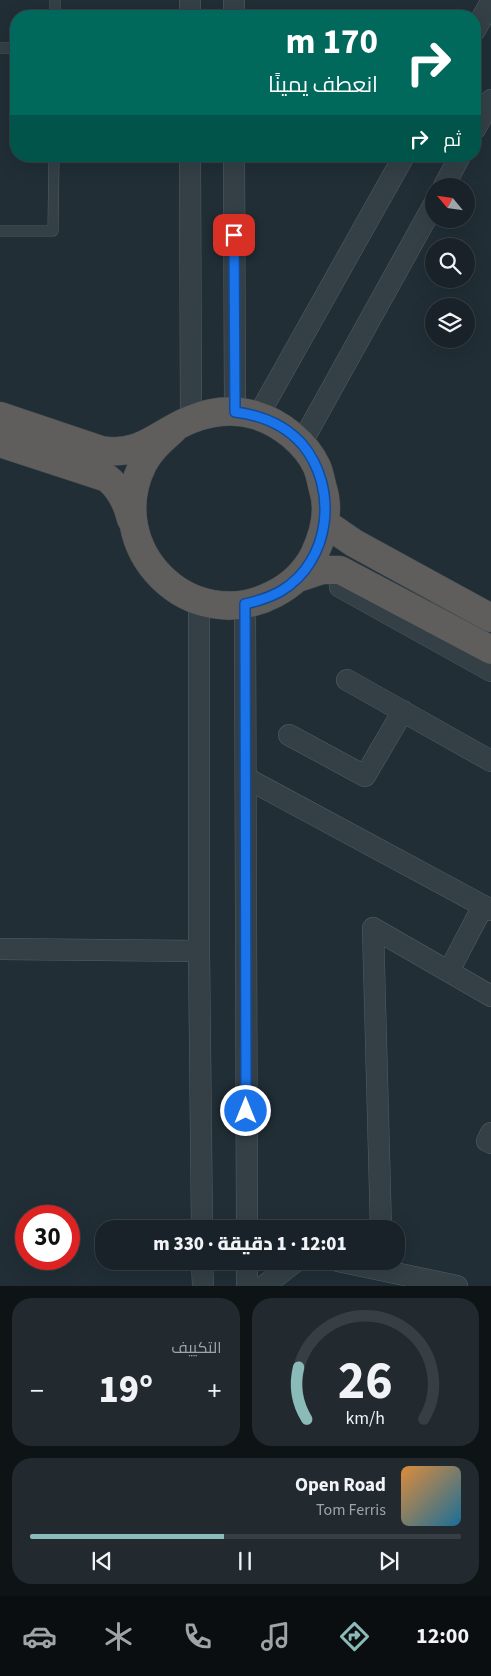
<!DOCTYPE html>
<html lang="ar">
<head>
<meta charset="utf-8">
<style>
  body { margin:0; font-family:"Source Sans 3",Cairo,sans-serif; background:#222a30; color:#f1f3f6; direction:rtl; height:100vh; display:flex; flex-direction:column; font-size:19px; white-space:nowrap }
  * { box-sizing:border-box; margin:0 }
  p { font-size:16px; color:#9fa4a8 }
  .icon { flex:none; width:28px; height:28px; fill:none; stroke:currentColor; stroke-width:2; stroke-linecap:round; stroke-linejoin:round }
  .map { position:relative; height:1286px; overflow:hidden; direction:ltr }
  .side { display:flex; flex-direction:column; gap:12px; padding:12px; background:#0e1316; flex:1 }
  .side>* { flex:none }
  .hud { position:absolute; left:10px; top:10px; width:471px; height:152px; border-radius:20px; box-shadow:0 5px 20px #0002,0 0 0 1px #373f45; direction:rtl; background:#00695c; color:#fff; overflow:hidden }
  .needle { width:32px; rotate:299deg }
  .fabs { position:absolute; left:425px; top:178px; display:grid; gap:10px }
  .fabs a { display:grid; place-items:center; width:50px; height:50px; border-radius:50%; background:#192228; box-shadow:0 5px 20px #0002,0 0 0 1px #373f45; font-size:25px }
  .speed { position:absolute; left:15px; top:1205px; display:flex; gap:10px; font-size:25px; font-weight:700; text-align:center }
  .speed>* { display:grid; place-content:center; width:65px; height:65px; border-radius:50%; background:#192228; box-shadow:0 5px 20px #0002,0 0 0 1px #373f45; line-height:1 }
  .speed .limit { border:8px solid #d22; background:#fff; color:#111 }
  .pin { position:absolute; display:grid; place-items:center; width:42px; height:42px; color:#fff; margin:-21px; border-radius:10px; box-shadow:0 2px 8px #0006 }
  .me { position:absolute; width:55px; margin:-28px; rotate:0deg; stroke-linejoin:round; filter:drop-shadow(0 0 4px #0008) }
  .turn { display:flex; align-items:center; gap:18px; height:105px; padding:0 20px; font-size:22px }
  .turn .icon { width:65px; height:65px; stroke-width:2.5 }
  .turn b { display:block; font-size:35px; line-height:42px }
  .then { display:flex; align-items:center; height:48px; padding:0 20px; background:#0003; gap:10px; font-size:19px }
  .big { font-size:38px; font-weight:800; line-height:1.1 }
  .side .widget { flex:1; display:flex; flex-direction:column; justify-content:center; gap:8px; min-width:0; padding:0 18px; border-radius:20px; background:#222a30 }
  .side .dial { align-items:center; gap:0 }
  .dial svg { height:130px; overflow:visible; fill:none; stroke:#373f45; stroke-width:7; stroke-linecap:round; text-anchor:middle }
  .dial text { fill:#f1f3f6; stroke:none }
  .song { display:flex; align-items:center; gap:15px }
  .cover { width:60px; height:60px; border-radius:8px; background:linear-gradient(135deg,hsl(30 70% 55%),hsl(200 70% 35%)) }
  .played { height:5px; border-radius:2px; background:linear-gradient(90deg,#8bbbb9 45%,#373f45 45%) }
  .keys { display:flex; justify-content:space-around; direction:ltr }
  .heat { display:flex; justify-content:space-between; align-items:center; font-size:28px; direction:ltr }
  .side .tiles { flex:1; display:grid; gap:12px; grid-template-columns:1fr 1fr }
  .widget:last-child { grid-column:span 2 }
  .trip { position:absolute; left:95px; top:1220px; width:310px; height:50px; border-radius:20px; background:#192228; box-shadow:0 5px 20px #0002,0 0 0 1px #373f45; font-weight:800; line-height:50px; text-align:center; direction:rtl }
  .dock { display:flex; height:80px; justify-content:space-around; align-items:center; background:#0a0e10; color:#9fa4a8 }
  .dock .icon { width:35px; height:35px }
  .dock .active { color:#8bbbb9 }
  .dock b { font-size:22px; color:#f1f3f6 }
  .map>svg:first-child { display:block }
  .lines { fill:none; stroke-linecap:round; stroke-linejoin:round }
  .service-casing { stroke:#525e64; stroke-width:11 }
  .minor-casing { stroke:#525e64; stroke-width:22 }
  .trunk-casing { stroke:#3f4b51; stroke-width:29 }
  .service { stroke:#344046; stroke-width:10 }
  .minor { stroke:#344046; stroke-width:21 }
  .trunk { stroke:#5f5e5c; stroke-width:28 }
  .route-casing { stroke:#114b97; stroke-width:12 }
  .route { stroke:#1a73e8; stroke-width:9 }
</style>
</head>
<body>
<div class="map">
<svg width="491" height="1286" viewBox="0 0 491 1286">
  <rect width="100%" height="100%" fill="#212e36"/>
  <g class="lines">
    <g class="service-casing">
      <path id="service" d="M55,16V0
        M0,48H16
        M0,231H53L54,156"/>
    </g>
    <g class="minor-casing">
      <path id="minor" d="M190,0V16
        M234,0V16
        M475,30L491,2
        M475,129L491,100
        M190,156L191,420
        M234,156L235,412
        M444,186L460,156
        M258,416L404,156
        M301,444L434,204
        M340,587L491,671
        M199,602V951L202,1229
        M245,605L247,1229
        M347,680L491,761
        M289,735L365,776L403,711
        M246,778L491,910
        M0,949L199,951
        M449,971L483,906
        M491,1133L487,1141L491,1143
        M381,1229L373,928L491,996
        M202,1261L203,1286
        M247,1261V1286
        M338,1261L457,1286
        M264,1286L296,1261"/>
    </g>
    <g class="trunk-casing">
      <path id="trunk" d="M0,416L101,450C142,457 158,432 192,419C212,411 234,409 255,415C281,423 306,443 317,467C320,474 321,482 323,489C330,511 323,536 314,555C305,572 290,586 274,594C190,638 101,548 143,464C150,450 162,440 173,430
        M0,443L107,478C121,489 127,503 131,519
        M325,523L354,543L491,618
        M298,578L322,570H340L491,650"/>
    </g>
    <use href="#service" class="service"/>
    <use href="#minor" class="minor"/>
    <use href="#trunk" class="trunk"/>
  </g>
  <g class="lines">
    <g class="route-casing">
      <path id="route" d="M234,235L235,412C260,415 285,425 302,444C339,488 331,561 281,591C269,598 258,601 245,604L246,1111"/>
    </g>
    <use href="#route" class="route"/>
  </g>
</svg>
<div class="fabs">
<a><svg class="needle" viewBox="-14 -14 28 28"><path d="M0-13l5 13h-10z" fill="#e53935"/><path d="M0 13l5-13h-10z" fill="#9fa4a8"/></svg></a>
<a><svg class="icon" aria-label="search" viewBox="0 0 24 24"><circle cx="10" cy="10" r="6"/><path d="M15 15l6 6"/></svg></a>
<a><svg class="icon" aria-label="layers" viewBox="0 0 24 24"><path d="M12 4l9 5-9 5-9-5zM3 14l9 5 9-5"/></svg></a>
</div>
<div class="speed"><div class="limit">30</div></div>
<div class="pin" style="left:234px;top:235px;background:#d93025"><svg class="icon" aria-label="arrive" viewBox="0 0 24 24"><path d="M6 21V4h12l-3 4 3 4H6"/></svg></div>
<svg class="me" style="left:246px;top:1111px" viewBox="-20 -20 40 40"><circle r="17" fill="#1a73e8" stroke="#fff" stroke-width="3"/><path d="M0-11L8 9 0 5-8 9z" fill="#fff"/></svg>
<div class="trip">12:01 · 1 دقيقة · 330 m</div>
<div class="hud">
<div class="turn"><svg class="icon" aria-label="right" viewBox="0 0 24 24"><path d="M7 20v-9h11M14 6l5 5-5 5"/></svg><div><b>170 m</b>انعطف يمينًا</div></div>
<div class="then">ثم<svg class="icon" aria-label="right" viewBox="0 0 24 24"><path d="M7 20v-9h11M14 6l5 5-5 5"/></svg></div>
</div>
</div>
<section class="side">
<div class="tiles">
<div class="widget dial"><svg viewBox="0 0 100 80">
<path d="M14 69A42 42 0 1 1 86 69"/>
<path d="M14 69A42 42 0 0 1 9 37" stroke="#8bbbb9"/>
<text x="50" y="56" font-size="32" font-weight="700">26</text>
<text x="50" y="72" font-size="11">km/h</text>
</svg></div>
<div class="widget"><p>التكييف</p>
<div class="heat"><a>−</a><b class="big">19°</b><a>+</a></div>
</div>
<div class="widget">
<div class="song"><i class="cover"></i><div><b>Open Road</b><p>Tom Ferris</p></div></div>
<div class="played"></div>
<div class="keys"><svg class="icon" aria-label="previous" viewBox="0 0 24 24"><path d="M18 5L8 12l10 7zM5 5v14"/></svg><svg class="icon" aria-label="pause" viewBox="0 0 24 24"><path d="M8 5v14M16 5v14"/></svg><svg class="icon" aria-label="next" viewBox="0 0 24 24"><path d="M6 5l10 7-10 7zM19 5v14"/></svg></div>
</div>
</div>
</section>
<nav class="dock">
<b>12:00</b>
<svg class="icon active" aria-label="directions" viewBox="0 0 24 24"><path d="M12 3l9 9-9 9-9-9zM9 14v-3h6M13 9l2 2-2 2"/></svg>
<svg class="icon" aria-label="music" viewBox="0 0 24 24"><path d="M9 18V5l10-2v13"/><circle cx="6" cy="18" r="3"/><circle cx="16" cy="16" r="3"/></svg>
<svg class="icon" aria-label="phone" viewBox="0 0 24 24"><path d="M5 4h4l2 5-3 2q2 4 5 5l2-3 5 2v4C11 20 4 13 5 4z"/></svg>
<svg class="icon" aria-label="climate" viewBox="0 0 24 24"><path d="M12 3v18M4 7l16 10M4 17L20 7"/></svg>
<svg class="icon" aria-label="car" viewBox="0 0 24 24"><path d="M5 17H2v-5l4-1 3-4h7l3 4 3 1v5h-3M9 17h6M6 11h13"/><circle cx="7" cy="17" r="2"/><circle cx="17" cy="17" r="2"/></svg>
</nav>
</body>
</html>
